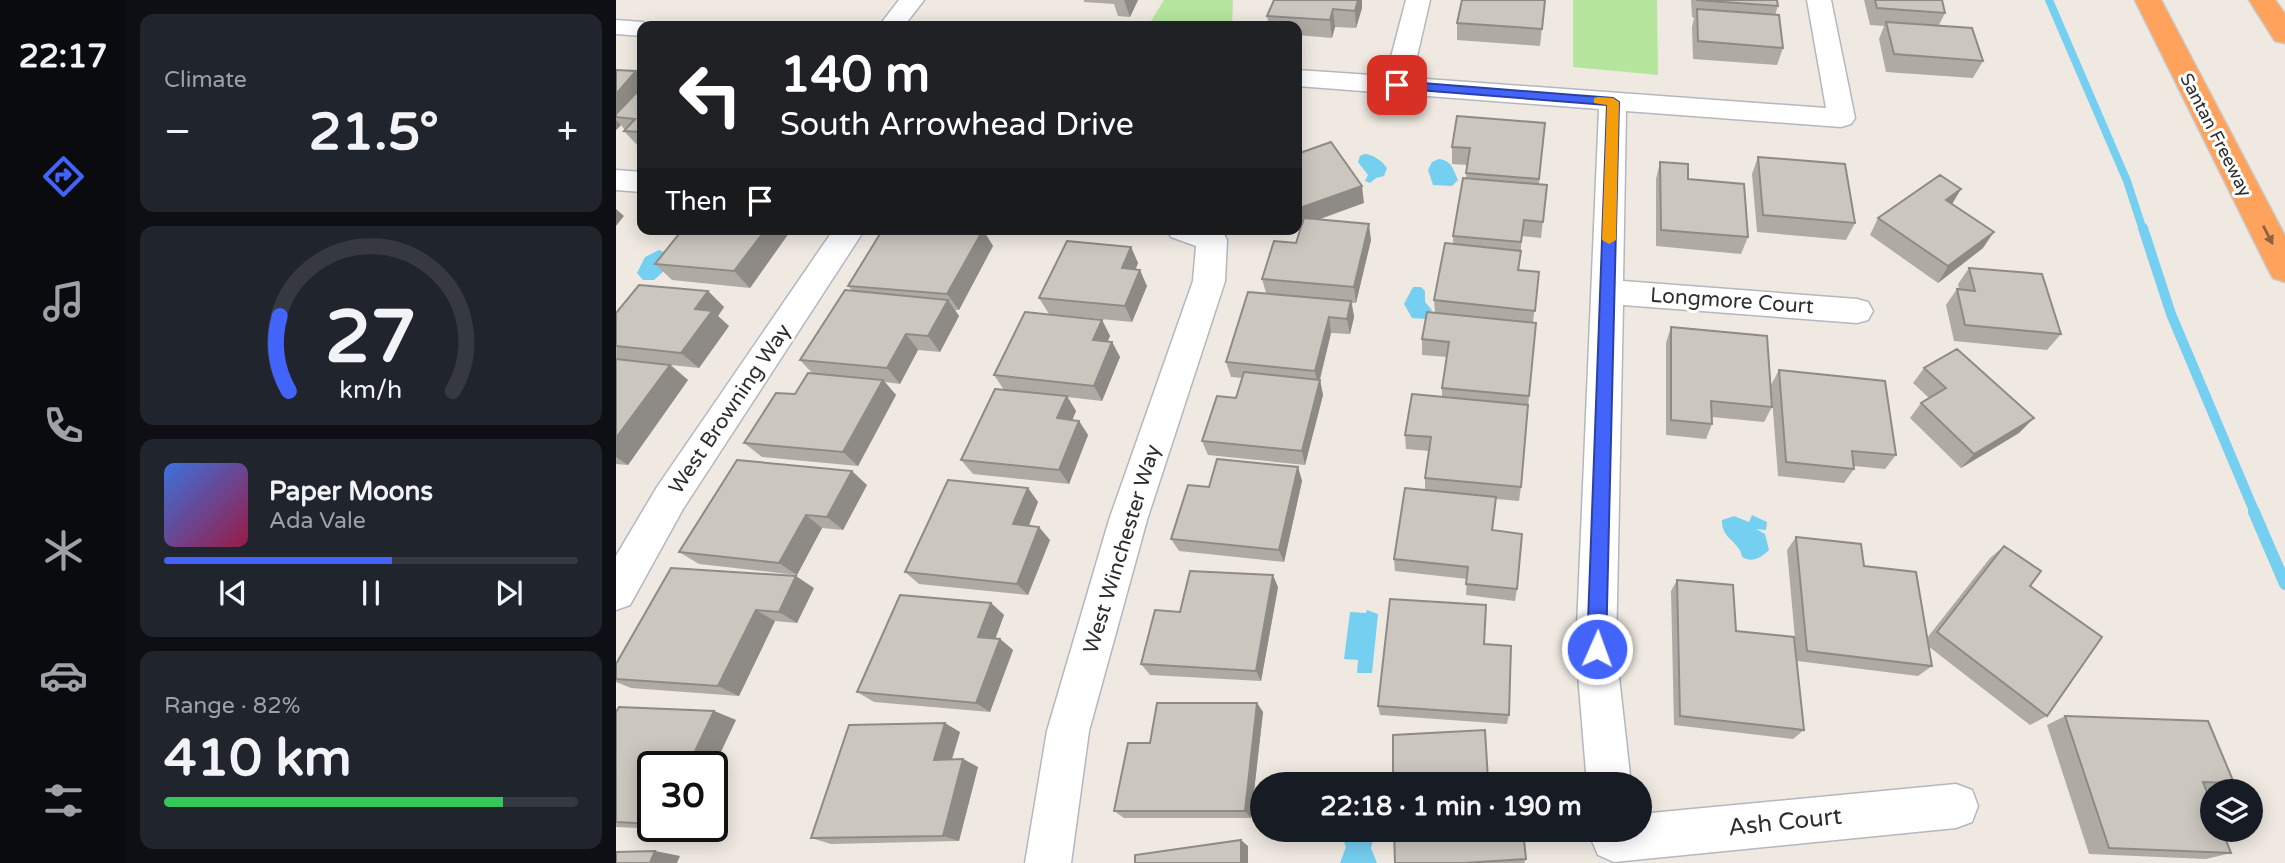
<!DOCTYPE html>
<html lang="en">
<head>
<meta charset="utf-8">
<style>
  body { margin:0; font-family:"Varela Round",sans-serif; background:#20242c; color:#f1f3f6; height:100vh; display:flex; flex-direction:column; font-size:26px; white-space:nowrap }
  * { box-sizing:border-box; margin:0 }
  p { font-size:23px; color:#9ea1a6 }
  .icon { flex:none; width:38px; height:38px; fill:none; stroke:currentColor; stroke-width:2; stroke-linecap:round; stroke-linejoin:round }
  .map { position:relative; flex:1; overflow:hidden }
  .panel { display:flex; flex-direction:column; gap:14px; padding:14px; background:#0d0f14; width:490px }
  .panel>* { flex:none }
  .banner { position:absolute; left:21px; top:21px; width:665px; height:214px; border-radius:14px; box-shadow:0 4px 18px #0003; background:#202124; color:#fff; overflow:hidden }
  .fabs { position:absolute; left:1584px; top:779px; display:grid; gap:14px }
  .fabs a { display:grid; place-items:center; width:63px; height:63px; border-radius:50%; background:#171b24; box-shadow:0 4px 18px #0003; font-size:35px }
  .speed { position:absolute; left:21px; top:751px; display:flex; gap:14px; font-size:35px; font-weight:700; text-align:center }
  .speed>* { display:grid; place-content:center; width:91px; height:91px; border-radius:50%; background:#171b24; box-shadow:0 4px 18px #0003; line-height:1 }
  .speed .limit { border:4px solid #111; border-radius:10px; background:#fff; color:#111 }
  .pin { position:absolute; display:grid; place-items:center; width:60px; height:60px; color:#fff; margin:-30px; border-radius:14px; box-shadow:0 4px 10px #0006 }
  .me { position:absolute; width:77px; margin:-38px; rotate:2deg; stroke-linejoin:round; filter:drop-shadow(0 0 5px #0008) }
  .turn { display:flex; align-items:center; gap:24px; height:147px; padding:0 28px; font-size:32px }
  .turn .icon { width:91px; height:91px; stroke-width:2.5 }
  .turn b { display:block; font-size:49px; line-height:60px }
  .then { display:flex; align-items:center; height:66px; padding:0 28px; background:#0003; gap:14px; font-size:26px }
  .big { font-size:52px; font-weight:700; line-height:1.1 }
  .panel .widget { flex:1; display:flex; flex-direction:column; justify-content:center; gap:10px; min-width:0; padding:0 24px; border-radius:14px; background:#20242c }
  .panel .dial { align-items:center; gap:0 }
  .dial svg { height:182px; overflow:visible; fill:none; stroke:#363941; stroke-width:7; stroke-linecap:round; text-anchor:middle }
  .dial text { fill:#f1f3f6; stroke:none }
  .song { display:flex; align-items:center; gap:21px }
  .cover { width:84px; height:84px; border-radius:10px; background:linear-gradient(135deg,hsl(220 70% 55%),hsl(340 70% 35%)) }
  .played { height:7px; border-radius:4px; background:linear-gradient(90deg,#4264fb 55%,#363941 55%) }
  .keys { display:flex; justify-content:space-around; direction:ltr }
  .heat { display:flex; justify-content:space-between; align-items:center; font-size:38px; direction:ltr }
  .charge { height:10px; border-radius:5px; background:linear-gradient(90deg,#34c759 82%,#363941 0) }
  .trip { position:absolute; left:634px; top:772px; width:402px; height:70px; border-radius:35px; background:#171b24; box-shadow:0 4px 18px #0003; font-weight:700; line-height:70px; text-align:center }
  main { display:flex; flex:1; min-height:0 }
  .tabs { display:flex; flex-direction:column; width:126px; justify-content:space-around; align-items:center; background:#090b0e; color:#9ea1a6 }
  .tabs .icon { width:49px; height:49px }
  .tabs .current { color:#4264fb }
  .tabs b { font-size:32px; color:#f1f3f6 }
  .map>svg:first-child { display:block }
  .green { fill:#b6e59e }
  .water { fill:#75cff0 }
  .lines { fill:none; stroke-linecap:round; stroke-linejoin:round }
  .stream-far2 { stroke:#75cff0; stroke-width:8 }
  .stream-far1 { stroke:#75cff0; stroke-width:10 }
  .stream { stroke:#75cff0; stroke-width:12 }
  .street-casing { stroke:#b4b7c1; stroke-width:3 }
  .highway-casing { stroke:#c9c9c9; stroke-width:3 }
  .street { fill:#fff; fill-rule:evenodd }
  .highway { fill:#ffa35c; fill-rule:evenodd }
  .wall { fill:#afaba4 }
  .shaded-wall { fill:#8e8b86 }
  .building { fill:#cbc7bf; stroke:#8e8b86; stroke-width:2 }
  .oneway { fill:#8c6343 }
  .route { fill:#4264fb; stroke:#2b41a3; stroke-width:2 }
  .slow { fill:#f59e0b }
  .labels { text-anchor:middle; dominant-baseline:central; stroke-width:6; stroke-linejoin:round; paint-order:stroke }
  .far-street-label { font-size:18px; fill:#2e2e2e; stroke:#fff }
  .street-label { font-size:21px; fill:#2e2e2e; stroke:#fff }
  .near-street-label { font-size:24px; fill:#2e2e2e; stroke:#fff }
</style>
</head>
<body>
<main>
<nav class="tabs">
<b>22:17</b>
<svg class="icon current" aria-label="directions" viewBox="0 0 24 24"><path d="M12 3l9 9-9 9-9-9zM9 14v-3h6M13 9l2 2-2 2"/></svg>
<svg class="icon" aria-label="music" viewBox="0 0 24 24"><path d="M9 18V5l10-2v13"/><circle cx="6" cy="18" r="3"/><circle cx="16" cy="16" r="3"/></svg>
<svg class="icon" aria-label="phone" viewBox="0 0 24 24"><path d="M5 4h4l2 5-3 2q2 4 5 5l2-3 5 2v4C11 20 4 13 5 4z"/></svg>
<svg class="icon" aria-label="climate" viewBox="0 0 24 24"><path d="M12 3v18M4 7l16 10M4 17L20 7"/></svg>
<svg class="icon" aria-label="car" viewBox="0 0 24 24"><path d="M5 17H2v-5l4-1 3-4h7l3 4 3 1v5h-3M9 17h6M6 11h13"/><circle cx="7" cy="17" r="2"/><circle cx="17" cy="17" r="2"/></svg>
<svg class="icon" aria-label="filters" viewBox="0 0 24 24"><path d="M4 7h16M4 17h16"/><circle cx="9" cy="7" r="2"/><circle cx="15" cy="17" r="2"/></svg>
</nav>
<section class="panel">
<div class="widget"><p>Climate</p>
<div class="heat"><a>−</a><b class="big">21.5°</b><a>+</a></div>
</div>
<div class="widget dial"><svg viewBox="0 0 100 80">
<path d="M14 69A42 42 0 1 1 86 69"/>
<path d="M14 69A42 42 0 0 1 10 36" stroke="#4264fb"/>
<text x="50" y="56" font-size="32" font-weight="700">27</text>
<text x="50" y="72" font-size="11">km/h</text>
</svg></div>
<div class="widget">
<div class="song"><i class="cover"></i><div><b>Paper Moons</b><p>Ada Vale</p></div></div>
<div class="played"></div>
<div class="keys"><svg class="icon" aria-label="previous" viewBox="0 0 24 24"><path d="M18 5L8 12l10 7zM5 5v14"/></svg><svg class="icon" aria-label="pause" viewBox="0 0 24 24"><path d="M8 5v14M16 5v14"/></svg><svg class="icon" aria-label="next" viewBox="0 0 24 24"><path d="M6 5l10 7-10 7zM19 5v14"/></svg></div>
</div>
<div class="widget"><p>Range · 82%</p><b class="big">410 km</b><div class="charge"></div></div>
</section>
<div class="map">
<svg width="1669" height="863" viewBox="0 0 1669 863">
  <rect width="100%" height="100%" fill="#efe9e1"/>
  <path class="green" d="M548,0H617L616,26H532Z
    M957,0H1041L1042,75L957,67Z"/>
  <path class="water" d="M748,154C757,154 766,161 771,168L768,176L760,178L754,183L749,181L752,175L742,162L744,156Z
    M823,159C836,161 837,169 842,180L836,186L817,185L812,170L816,162Z
    M43,250L48,252L49,270L38,280H27L21,273L29,257Z
    M797,287H805L809,291V302L816,310L809,319L796,318L788,304Z
    M1136,515L1151,522L1150,530L1140,529L1149,534L1153,550C1145,558 1136,563 1126,557C1124,541 1105,539 1106,520L1118,516L1133,522Z
    M751,610L762,614L756,673H741L742,660L728,659L734,612L750,613Z
    M723,830H759L755,848L761,863H724L730,847Z"/>
  <g class="lines">
    <path class="stream-far2" d="M1433,0L1511,181L1527,230"/>
    <path class="stream-far1" d="M1527,228L1555,314L1639,513"/>
    <path class="stream" d="M1638,512L1669,584"/>
    <g class="street-casing">
      <path id="street" d="M283,0H308L288,26H263Z
        M790,0H814L796,78L1210,108L1191,0H1215L1239,118L1235,124L1225,127L1010,111L1007,281L1241,299L1252,302L1257,311L1252,320L1241,323L1007,305L1000,650L1015,784H971L960,650L983,109L681,86V70L770,76Z
        M0,20L26,22L37,26H26V36L0,34Z
        M0,170L26,172V192L0,190Z
        M218,229H249L67,509L14,605L0,610V556L41,487Z
        M551,229H598L607,232L611,240L609,281L531,520L473,731L455,863H409L431,731L493,520L577,281L580,246L555,237Z
        M1340,784L1356,790L1362,806L1356,822L1340,828L998,862L982,855L975,839L979,830H1024V814Z"/>
    </g>
    <g class="highway-casing">
      <path id="highway" d="M1519,0H1545L1669,236V282L1657,278L1652,269Z
        M1633,0H1659L1669,14V43L1659,41Z"/>
    </g>
    <use href="#street" class="street"/>
    <use href="#highway" class="highway"/>
  </g>
  <path class="wall" d="M468,0H522L514,17L502,16L498,4L468,2Z
    M658,0H746V8L740,28L719,27L716,38L681,35V26H653L651,16Z
    M929,0L924,46L841,40V23Z
    M1075,0H1161L1162,6L1159,15L1167,48L1161,65L1077,59L1076,27L1078,18L1076,17Z
    M1248,0H1326L1329,13L1323,25L1367,61L1357,78L1270,72L1263,39L1268,26L1254,25Z
    M0,70L20,71L26,78V148H24L8,131L9,130L5,125L0,130Z
    M929,123L923,184L931,185L925,238L906,236L903,270L923,272L917,322L913,396L905,487L903,501L880,499L877,530L901,589L899,601L850,595L851,579L779,571L778,559L809,490V478L813,451L790,449L789,435L826,397V388L831,357L806,355V339L819,313L818,300L837,244V236L850,178L851,165L836,164V147Z
    M1142,157L1239,223L1230,240L1141,232L1136,174Z
    M1044,162L1072,179L1132,237L1125,254L1040,246V179Z
    M748,203L703,219L755,240L740,303H736L738,317L734,334L715,333L704,380L707,395L689,465L592,455L586,441L620,398L626,378L615,377L610,362L650,293L646,279L680,243L686,226Z
    M1336,204L1367,248L1322,283L1254,235L1262,218Z
    M367,230L377,246L343,310H339L343,316L324,352L302,350L284,384L269,382L280,395L242,466L146,457L128,443L179,394L197,374L184,360L237,291L232,286Z
    M173,233L134,288L56,280L39,264Z
    M515,247L522,263L520,269L531,286L516,322L433,314L423,298Z
    M1353,268L1445,334L1431,350L1338,341L1330,305L1341,289H1343L1342,284Z
    M92,291L108,307L102,316L113,326L83,368L55,365L72,380L12,465L0,464V313Z
    M486,320L494,336L491,341L496,342L504,357L486,401L451,397L460,411L456,420L463,421L472,435L453,484L357,474L345,460L388,390L378,375Z
    M1055,327L1156,407L1148,422L1096,417V424L1090,439L1050,435V343Z
    M1308,368L1403,433L1345,468L1294,418L1305,403L1313,398L1297,383Z
    M1163,370L1280,455L1269,469L1238,466V469L1228,483L1162,476L1155,385Z
    M682,467L686,481L668,562L563,551L555,539L593,487Z
    M251,485L227,530L206,528L181,575L83,564L63,552Z
    M412,488L422,502L413,526L434,540L412,595L303,584L289,572Z
    M1180,537L1248,566L1311,638L1374,558L1388,546L1414,586L1431,716L1414,725L1312,646L1316,666L1302,676L1181,661L1171,550Z
    M1061,580L1120,631L1188,730L1177,739L1058,725L1055,591Z
    M662,587L645,681L534,675L525,664L564,612Z
    M198,588L181,623L159,621L123,696L15,688L0,682V664Z
    M375,603L388,615L379,638L384,639L397,650L374,712L258,702L241,692Z
    M868,644L893,715L891,724L764,715L762,706Z
    M641,703L647,712L635,818H508L498,811L534,743Z
    M98,711L120,720L37,766V826H70L68,830L0,827V712Z
    M1449,716L1618,783L1594,791L1590,790L1615,853L1590,859L1473,854L1431,725Z
    M344,732L336,760L347,759L362,767L343,841L215,844L195,838Z
    M910,859L908,863H779Z"/>
  <path class="shaded-wall" d="M508,0H522L514,17Z
    M742,0H746V8L740,28L739,11Z
    M717,9L719,27L716,38L714,20Z
    M20,71L26,78V99L0,117V94Z
    M0,120L5,125L0,130Z
    M746,186L748,203L681,227V209Z
    M1345,189L1335,206L1330,200Z
    M0,209L8,216L0,226Z
    M753,224L755,240L740,303L738,287Z
    M150,229H169L173,233L134,288L118,271Z
    M367,230L377,246L343,310L331,294Z
    M1378,232L1367,248L1322,283L1332,266Z
    M515,247L522,263L513,284L506,268Z
    M524,270L531,286L516,322L509,306Z
    M92,291L108,307L102,316L113,326L83,368L65,353L79,309Z
    M332,300L343,316L324,352L312,336Z
    M735,301L738,317L734,334L731,319Z
    M713,317L715,333L702,386L699,371Z
    M486,320L494,336L486,355L477,340Z
    M290,334L302,350L284,384L271,368Z
    M496,342L504,357L486,401L478,386Z
    M54,365L72,380L12,465L0,457V438Z
    M267,380L280,395L242,466L227,452Z
    M704,380L707,395L689,465L686,451Z
    M451,396L460,411L451,433L441,418Z
    M1418,418L1403,433L1345,468L1358,454Z
    M463,421L472,435L453,484L443,470Z
    M682,467L686,481L668,562L663,550Z
    M236,471L251,485L227,530L211,517Z
    M412,488L422,502L408,537L397,524Z
    M190,515L206,528L181,575L163,563Z
    M423,527L434,540L412,595L401,584Z
    M657,575L662,587L645,681L640,671Z
    M180,576L198,588L181,623L163,612Z
    M375,603L388,615L376,648L362,637Z
    M140,610L159,621L123,696L102,686Z
    M384,639L397,650L374,712L360,703Z
    M641,703L647,712L635,818L629,811Z
    M98,711L120,720L96,771V766H72Z
    M329,723L344,732L333,768L318,760Z
    M347,759L362,767L343,841L327,836Z
    M52,826H70L68,830Z
    M625,840L632,846V863H625Z
    M39,851L64,856L61,863H34Z"/>
  <path class="building" d="M658,0H742L739,11L717,9L714,20L651,16Z
    M846,0H929L926,29L841,23Z
    M1080,0H1161L1162,6Z
    M1259,0H1326L1329,13L1261,8Z
    M1081,9L1163,15L1167,48L1082,41Z
    M1270,22L1356,28L1367,61L1278,54Z
    M0,70L20,71L0,94Z
    M26,87V132L8,131L19,119L0,117V114Z
    M841,116L929,123L923,179L850,173L854,148L836,147Z
    M715,142L746,186L681,209V154Z
    M1142,157L1229,164L1239,223L1147,215Z
    M1044,162L1072,164V179L1128,184L1132,237L1045,230Z
    M1324,175L1345,189L1330,200L1378,232L1332,266L1262,218Z
    M847,178L931,185L927,222L908,220L905,242L837,236Z
    M688,218L753,224L738,287L646,279L658,241L680,243Z
    M67,229H150L118,271L39,264Z
    M267,229H360L367,230L331,294L232,286Z
    M451,241L515,247L506,268L524,270L509,306L423,298Z
    M829,243L905,251L902,270L923,272L919,311L818,300Z
    M1353,268L1426,274L1445,334L1349,325L1341,289L1359,291Z
    M23,285L92,291L79,309L96,311L65,353L0,346V313Z
    M229,290L332,300L312,336L290,334L271,368L184,360Z
    M632,292L735,301L731,319L713,317L699,371L610,362Z
    M409,312L486,320L477,340L496,342L478,386L378,375Z
    M811,312L920,323L913,396L826,388L833,342L806,339Z
    M1055,327L1151,336L1156,407L1095,401L1096,424L1055,420Z
    M1341,349L1418,418L1358,454L1305,403L1330,388L1308,368Z
    M0,359L54,365L0,438Z
    M1163,370L1269,381L1280,455L1236,451L1238,469L1170,462Z
    M628,372L704,380L686,451L586,441L601,396L620,398Z
    M192,373L267,380L227,452L128,443L160,393L179,394Z
    M379,389L451,396L441,418L463,421L443,470L345,460Z
    M796,394L912,405L905,487L809,478L815,437L789,435Z
    M601,459L682,467L663,550L555,539L572,485L593,487Z
    M121,460L236,471L211,517L190,515L163,563L63,552Z
    M332,480L412,488L397,524L423,527L401,584L289,572Z
    M789,488L880,497L876,530L906,534L901,589L850,584L852,567L778,559Z
    M1180,537L1245,544L1248,566L1300,572L1316,666L1191,651Z
    M1388,546L1425,571L1414,586L1486,637L1431,716L1321,632Z
    M55,568L180,576L163,612L140,610L102,686L0,679V664Z
    M574,571L657,575L640,671L525,664L539,610L564,612Z
    M1061,580L1117,585L1120,631L1178,637L1188,730L1064,716Z
    M284,595L375,603L362,637L384,639L360,703L241,692Z
    M774,599L870,605L868,644L895,646L893,715L762,706Z
    M541,703H641L629,811H498L512,743H534Z
    M3,707L98,711L72,766H37V824L0,822V712Z
    M1449,716L1592,721L1618,783L1587,782L1596,805V830H1606L1615,853L1493,848Z
    M329,723L318,760L347,759L327,836L195,838L233,725Z
    M869,730L872,780L903,778V784H777V735Z
    M778,830H907L910,859L847,863H779Z
    M625,840V863H519V855Z
    M39,851L34,863H0V852Z"/>
  <defs><path id="oneway-solid" d="M-6-.8H1V-3.2L6.5 0L1 3.2V.8H-6Z" transform="scale(1.75)"/></defs>
  <use class="oneway" href="#oneway-solid" transform="translate(1652 235) rotate(63)"/>
  <path class="route" d="M781,81L997,98L1003,102L990,649L987,656L981,658L974,656L971,649L991,105L777,88L775,85Z"/>
  <path class="slow" d="M982,97L997,98L1003,102L1000,240L993,244L986,240L991,105L978,103V98Z"/>
  <g class="labels">
    <g class="far-street-label">
      <text transform="translate(1600 135) rotate(63)">Santan Freeway</text>
    </g>
    <g class="street-label">
      <text transform="translate(1116 301) rotate(4)">Longmore Court</text>
      <text transform="translate(114 409) rotate(-56)">West Browning Way</text>
      <text transform="translate(506 549) rotate(-73)">West Winchester Way</text>
    </g>
    <g class="near-street-label">
      <text transform="translate(1169 822) rotate(-6)">Ash Court</text>
    </g>
  </g>
</svg>
<div class="fabs">
<a><svg class="icon" aria-label="layers" viewBox="0 0 24 24"><path d="M12 4l9 5-9 5-9-5zM3 14l9 5 9-5"/></svg></a>
</div>
<div class="speed"><div class="limit">30</div></div>
<div class="pin" style="left:781px;top:85px;background:#d93025"><svg class="icon" aria-label="arrive" viewBox="0 0 24 24"><path d="M6 21V4h12l-3 4 3 4H6"/></svg></div>
<svg class="me" style="left:981px;top:649px" viewBox="-20 -20 40 40"><circle r="17" fill="#4264fb" stroke="#fff" stroke-width="3"/><path d="M0-11L8 9 0 5-8 9z" fill="#fff"/></svg>
<div class="trip">22:18 · 1 min · 190 m</div>
<div class="banner">
<div class="turn"><svg class="icon" aria-label="left" viewBox="0 0 24 24"><path d="M17 20v-9H6M10 6l-5 5 5 5"/></svg><div><b>140 m</b>South Arrowhead Drive</div></div>
<div class="then">Then<svg class="icon" aria-label="arrive" viewBox="0 0 24 24"><path d="M6 21V4h12l-3 4 3 4H6"/></svg></div>
</div>
</div>
</main>
</body>
</html>
